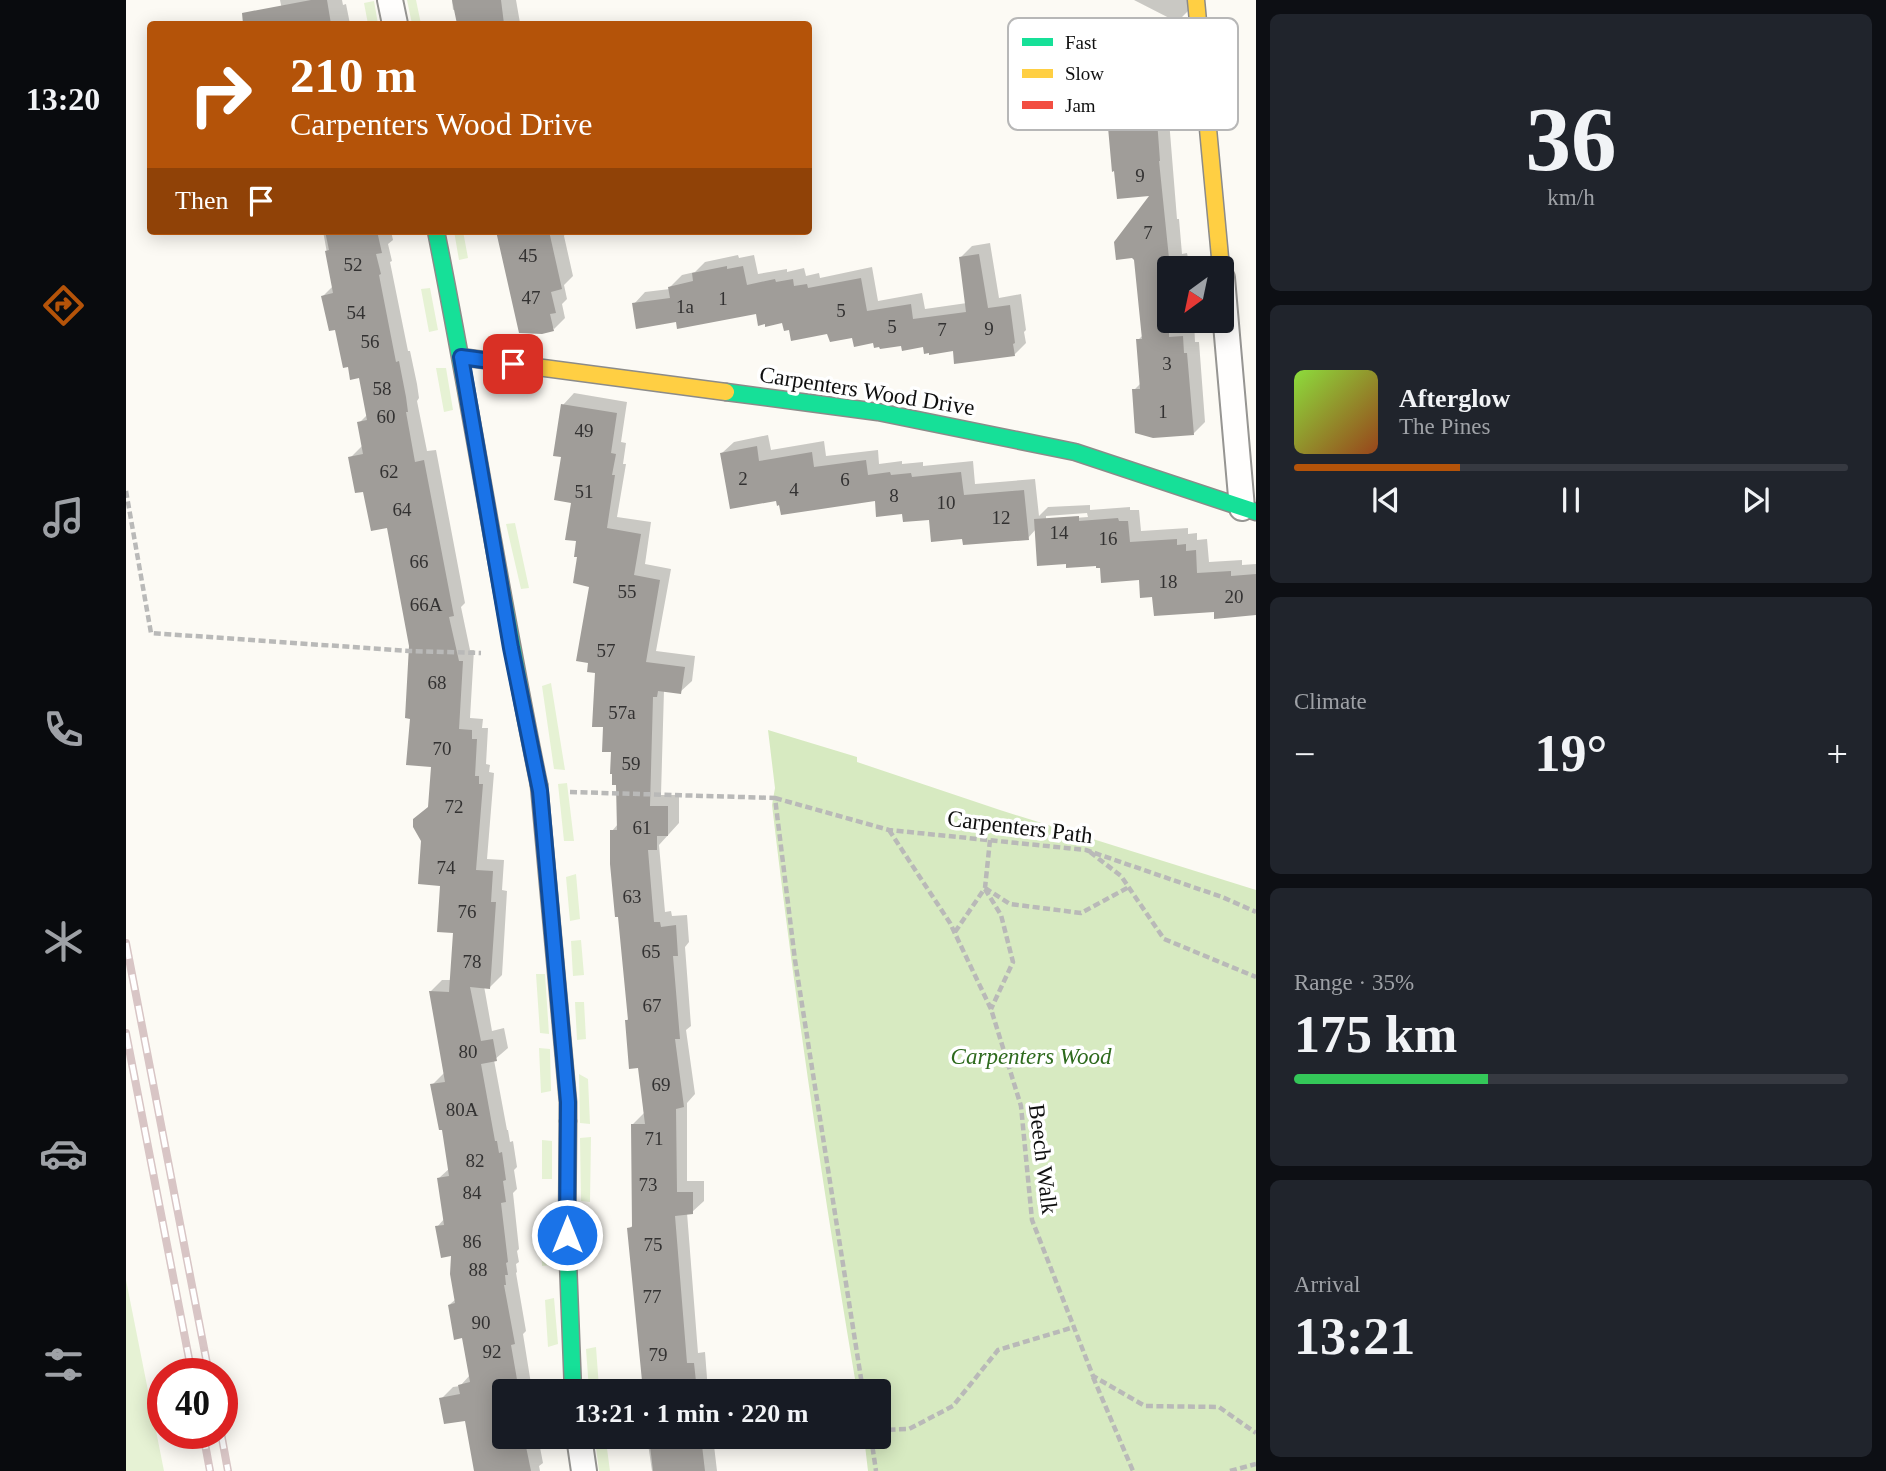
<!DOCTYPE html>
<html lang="en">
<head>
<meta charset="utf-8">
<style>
  body { margin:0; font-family:"Times New Roman",serif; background:#20242c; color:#f1f3f6; height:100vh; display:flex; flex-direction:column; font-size:26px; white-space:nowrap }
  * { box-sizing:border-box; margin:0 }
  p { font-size:23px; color:#9ea1a6 }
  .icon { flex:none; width:38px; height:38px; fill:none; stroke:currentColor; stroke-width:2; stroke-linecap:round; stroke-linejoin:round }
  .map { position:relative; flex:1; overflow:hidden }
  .details { display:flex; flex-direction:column; gap:14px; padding:14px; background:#0d0f14; width:630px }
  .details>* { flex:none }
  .guide { position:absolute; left:21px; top:21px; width:665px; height:214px; border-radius:7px; box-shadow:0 4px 18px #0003; background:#b45309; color:#fff; overflow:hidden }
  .needle { width:46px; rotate:213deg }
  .buttons { position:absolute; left:1031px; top:256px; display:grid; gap:14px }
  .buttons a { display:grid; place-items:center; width:77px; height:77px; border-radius:7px; background:#171b24; box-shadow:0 4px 18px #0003; font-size:35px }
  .speed { position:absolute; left:21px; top:1358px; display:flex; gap:14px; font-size:35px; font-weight:700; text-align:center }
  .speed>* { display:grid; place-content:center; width:91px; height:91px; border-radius:50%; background:#171b24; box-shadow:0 4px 18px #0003; line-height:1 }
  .speed .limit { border:10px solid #d22; background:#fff; color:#111 }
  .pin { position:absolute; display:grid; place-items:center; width:60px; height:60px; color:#fff; margin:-30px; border-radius:14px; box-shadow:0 4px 10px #0006 }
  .me { position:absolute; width:77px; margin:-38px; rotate:0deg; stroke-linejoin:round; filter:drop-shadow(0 0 5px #0008) }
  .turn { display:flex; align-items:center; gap:24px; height:147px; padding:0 28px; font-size:32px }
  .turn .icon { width:91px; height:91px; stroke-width:2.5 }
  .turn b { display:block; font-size:49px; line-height:60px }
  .then { display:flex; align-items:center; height:66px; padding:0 28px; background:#0003; gap:14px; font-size:26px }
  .big { font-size:52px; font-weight:700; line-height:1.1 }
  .details .card { flex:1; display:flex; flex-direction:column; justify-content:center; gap:10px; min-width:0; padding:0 24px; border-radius:10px; background:#20242c }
  .details .dial { align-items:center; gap:0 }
  .dial b { font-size:91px; line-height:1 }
  .song { display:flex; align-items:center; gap:21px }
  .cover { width:84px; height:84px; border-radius:10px; background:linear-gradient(135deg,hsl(90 70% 55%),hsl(20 70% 35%)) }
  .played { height:7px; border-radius:4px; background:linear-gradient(90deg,#b45309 30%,#363941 30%) }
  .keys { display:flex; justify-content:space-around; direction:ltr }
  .heat { display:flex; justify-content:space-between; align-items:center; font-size:38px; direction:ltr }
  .charge { height:10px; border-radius:5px; background:linear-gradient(90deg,#34c759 35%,#363941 0) }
  .trip { position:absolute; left:366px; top:1379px; width:399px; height:70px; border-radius:7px; background:#171b24; box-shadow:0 4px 18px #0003; font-weight:700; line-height:70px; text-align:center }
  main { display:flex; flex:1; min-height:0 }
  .tabs { display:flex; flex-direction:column; width:126px; justify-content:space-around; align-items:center; background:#090b0e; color:#9ea1a6 }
  .tabs .icon { width:49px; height:49px }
  .tabs .active { color:#b45309 }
  .tabs b { font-size:32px; color:#f1f3f6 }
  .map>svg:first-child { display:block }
  .green { fill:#e6f2d4 }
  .forest { fill:#d7eac1 }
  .shadow { fill:#0003; fill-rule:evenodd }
  .building { fill:#a09d99 }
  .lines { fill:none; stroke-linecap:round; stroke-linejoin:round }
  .street-casing { stroke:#969592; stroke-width:28 }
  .fast-casing { stroke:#8c8b89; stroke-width:19 }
  .slow-casing { stroke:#8c8b89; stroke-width:19 }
  .jam-casing { stroke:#8c8b89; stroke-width:19 }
  .path { stroke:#b9b9b8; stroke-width:4.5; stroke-dasharray:7 3.5; stroke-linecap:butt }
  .street { stroke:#fffefd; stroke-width:24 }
  .fast { stroke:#16e098; stroke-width:16 }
  .slow { stroke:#ffcf43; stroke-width:16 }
  .jam { stroke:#f24e42; stroke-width:16 }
  .rail-casing { stroke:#d8c5c5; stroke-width:8 }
  .rail { stroke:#fff; stroke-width:5; stroke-dasharray:16; stroke-linecap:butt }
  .route-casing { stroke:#114b97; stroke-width:18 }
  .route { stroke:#1a73e8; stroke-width:12 }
  .labels { text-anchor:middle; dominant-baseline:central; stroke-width:7; stroke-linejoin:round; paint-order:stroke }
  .number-label { font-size:19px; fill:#333232 }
  .street-label { font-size:23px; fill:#0f0f0f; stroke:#fff }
  .park-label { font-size:23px; font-style:italic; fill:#2e6a1d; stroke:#fff }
  .key { fill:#fff; stroke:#b7b7b7; stroke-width:2 }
  .key-label { font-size:19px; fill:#0f0f0f }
</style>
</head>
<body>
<main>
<nav class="tabs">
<b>13:20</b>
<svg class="icon active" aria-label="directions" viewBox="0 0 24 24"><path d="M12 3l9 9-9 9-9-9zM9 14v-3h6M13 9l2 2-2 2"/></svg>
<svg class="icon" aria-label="music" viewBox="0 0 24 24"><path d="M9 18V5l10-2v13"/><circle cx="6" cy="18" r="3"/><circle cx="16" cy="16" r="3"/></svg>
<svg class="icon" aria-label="phone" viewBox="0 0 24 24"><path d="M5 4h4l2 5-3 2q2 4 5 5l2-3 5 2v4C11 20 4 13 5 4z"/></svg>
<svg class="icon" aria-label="climate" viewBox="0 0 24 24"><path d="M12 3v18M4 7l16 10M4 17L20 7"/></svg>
<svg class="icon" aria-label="car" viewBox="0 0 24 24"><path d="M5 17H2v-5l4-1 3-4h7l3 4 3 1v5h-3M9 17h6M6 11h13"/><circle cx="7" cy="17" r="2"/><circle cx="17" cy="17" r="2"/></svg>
<svg class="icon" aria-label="filters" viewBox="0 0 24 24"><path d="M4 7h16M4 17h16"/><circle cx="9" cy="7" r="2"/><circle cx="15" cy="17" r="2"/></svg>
</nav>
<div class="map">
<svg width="1130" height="1471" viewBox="0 0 1130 1471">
  <rect width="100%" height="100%" fill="#fcfaf4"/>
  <path class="green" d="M281,0H290L295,24H286Z
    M248,1L252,24H242L238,3Z
    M328,231H337L342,258L333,260Z
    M304,288L312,330L303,332L295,289Z
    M310,368H320L327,410L318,412Z
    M389,523L403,588L395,589L380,524Z
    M425,683L439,770L428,769L416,686Z
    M441,783L448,841H438L432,784Z
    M450,874L454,919L444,921L440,877Z
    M455,940L458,975L447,976L445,941Z
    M410,974H419L423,1034L414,1033Z
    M449,1002H458L460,1039L451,1040Z
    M413,1048L424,1049L425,1091L415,1093Z
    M453,1074L462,1079L464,1124L454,1123Z
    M465,1137L464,1202L455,1201L454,1138Z
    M416,1140L426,1141V1179H416Z
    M415,1217L426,1218V1265L416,1266Z
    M0,1280L38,1471H0Z
    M428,1298L432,1344L422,1347L419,1300Z
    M470,1347L473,1388L463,1390L460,1349Z
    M469,1439L480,1441L484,1471H473Z"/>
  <path class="forest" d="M642,730L731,757V762L874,810L1130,890V1471H742L738,1437H752V1391H731C698,1196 669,1001 646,805L649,788Z"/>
  <path class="shadow" d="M154,0H216L217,5L220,4L224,24H159Z
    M326,0H390L394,23L403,22L404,24H334L330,9L327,10Z
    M1008,0H1061L1062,11L1051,22Z
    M1032,22L1036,59L1042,58L1044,79L1040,83L1051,219H1053L1056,254L1061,253L1064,268H1043V320H1068L1069,342H1073L1079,422L1067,434L1008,390L1015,383L1012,340L1018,334L1027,194L976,39L988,27Z
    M197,231H265L267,240L262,244L266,261L264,262L282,351H284L291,384L293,398L291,401L301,451L310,450L339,603L335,607L344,650H348L344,718L357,719L356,728H362L360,764L364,765L363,772L368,773L361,859L378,860L376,890L381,891L376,975L364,987L358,986L366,1031L378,1028L382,1048L368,1060L381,1130H382L384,1142L387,1141L391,1167L388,1170L391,1189L387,1193L393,1249L391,1251L393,1262L390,1264L391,1272L390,1273L400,1331L397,1334L405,1384L402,1386L403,1391H378V1437H412L417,1463L413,1466L414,1471H349L341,1418L315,1399L327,1387L334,1386L344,1375L337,1336L323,1305L330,1299L326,1254L311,1227L319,1218L313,1178L324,1168L318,1128L306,1085L318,1073L305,991L316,980H325L328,932L316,884L304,806L307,766L286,717L285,646L262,526L239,490L224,458L236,446L233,423L242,414L234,376L197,296L207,286Z
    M371,231H440L438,236L447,276L438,285L441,299L436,304L439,318L428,329Z
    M864,243L873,298L895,294L900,330L898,332L900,343L888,355L749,341L727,336L665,328L658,321L631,312L551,320L508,304L519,292L544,289V287L556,275L569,272L579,262L612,255L613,258L628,255L632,274L661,269V272L678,268L680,276L693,273L694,278L746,267L752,301L796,293L799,309L841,303L835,257L846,246Z
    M448,393L501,402L495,442L500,443L497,464H500L491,517L525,522L519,564L545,569L530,651L569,656L566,681L554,692L538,690L535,795H553V823L533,845L539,912L545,911L546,916L561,915L563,942L559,947L565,1026L560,1030L569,1094L561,1103V1181H578V1201L566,1212L561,1213L572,1353L579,1352L582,1391H519L503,1229L508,1224L507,1124L518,1113L513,1066L501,1020L503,1018L486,831L492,824V783L487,750L478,726L471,672L465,585L453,556L452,540L447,502L437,455V405Z
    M642,435L645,450L698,441L700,456L752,450L753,464L776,461V464L797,462V466L847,461L849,484L909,479L913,516L922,507L964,505V510L1004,507V510H1013L1015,531L1062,528V534L1071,533V540L1081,539L1083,562L1116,560V565L1130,564V613L1090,617L1089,610L1028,595L1014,578L971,564L942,562L910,529L902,538L838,537L804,518L778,512L750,499H651L596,453L608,442ZM961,513L962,517L920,520V516Z
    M521,1437H587L591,1471H526Z"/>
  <path class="building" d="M185,0H201L205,24H117L116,13Z
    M326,0H375L378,24H331Z
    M1020,33L1024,70L1031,69L1033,93H1029L1034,161H1033L1044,268H1043V337L1057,336L1058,353H1061L1068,435L1027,438L1009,433L1006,389H1014L1010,339H1016L1008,260L1006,258L990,260L988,242L1023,196L991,199L988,171L986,172L974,38Z
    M199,231H251L256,253L250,254L255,274L253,275L270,362L273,361L280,397L282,412H280L289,462L298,460L328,616L323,617L333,661H337L333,729L346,730V739H351L349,776H353V784H357L350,870L367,871L365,902H370L364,989L344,987L355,1041L367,1039L371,1061L355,1064L369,1141H371L373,1153L376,1152L380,1180L377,1181L380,1202L375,1203L382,1262L380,1263L382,1275H379L380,1285H378L389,1344L385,1345L393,1391H378V1437H398L405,1471H348L339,1421L318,1424L313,1398L334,1394L332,1385L344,1382L336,1338L328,1340L322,1305L329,1303L324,1274L325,1256L315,1258L309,1226L318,1225L311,1178L323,1176L316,1130H313L304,1084L319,1082L303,991L323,992L327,933L311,932L314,886L292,884L295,841L287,827V819L302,807L305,767L280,765L284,719L279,718L283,646L261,528L245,531L237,492L229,493L222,457L237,454L231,422L241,420L233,378L224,380L222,367L217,368L209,330L203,331L195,296L207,293L199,251L203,250Z
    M370,231H423L436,289L425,292L430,313L424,314L428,331L416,334L393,333Z
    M853,254L862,308L884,305L889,343L887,344L889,356L828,364L827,351L803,355V353L798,354L797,347L776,351L775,346L754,349L753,347L748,348L747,343L728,347L726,338L704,342L701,334L665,341L663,330L658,331L656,323L639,327V324L632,326L630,314L551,329L550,322L510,329L506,303L544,298L542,287L567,281L566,273L601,266V269L617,266L621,285L649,279L650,282L667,279L668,286L681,284L682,288L735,278L741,311L785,304L787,319L840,312L833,257Z
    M435,404L491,413L485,453L490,454L486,475H489L481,528L515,534L508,575L534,580L520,662L559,667L555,694L532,691L531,697H527L524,806H542V836H531V850H522L528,922H534L535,927L550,925L552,956H547L554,1039H549L558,1107L550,1109L551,1192H567V1214L549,1216L561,1363H568L571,1391H517L501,1228L506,1227L505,1124H519L512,1068L503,1069L499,1020H502L495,948L492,917H489L484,864V830H491L490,785H486V774H484L485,752H476L477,727H466L469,673L461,672L462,663L450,661L463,587L447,583L451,557H448L450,541L439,540L445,503L428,500L435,457L427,456Z
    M631,446L633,461L686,452L688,467L740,460L742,475L764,472L765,475L785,473L786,477L835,472L838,495L898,490L903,540L837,545L836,539L805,542L803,520L777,522L776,514L750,517L749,501L655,515L653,505L651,506L650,501L604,509L594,453Z
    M953,516V521L992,518L993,521H1002L1004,542L1051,539V545L1060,544V551L1070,550L1071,573L1105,571V576L1130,574V615L1088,619V612L1028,616L1026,597L1014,598L1013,580L975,583L974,568H970V566L940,568V564L911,566L908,519Z
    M523,1437H575L579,1471H527Z"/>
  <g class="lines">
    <g class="street-casing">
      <path id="street" d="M264,0L269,24
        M1096,278L1116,508
        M453,1437L458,1471"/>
    </g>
    <g class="fast-casing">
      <path id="fast" d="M310,231C347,415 375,601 413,785
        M600,392L752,412L949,452L1130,512
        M442,1121L441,1235L447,1391"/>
    </g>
    <g class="slow-casing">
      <path id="slow" d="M1070,0L1095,268
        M335,357L600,392"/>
    </g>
    <g class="jam-casing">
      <path id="jam" d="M413,785L442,1102V1121"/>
    </g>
    <path class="path" d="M0,491L25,633L283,651L355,653
      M444,792L649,798L669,960L737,1391
      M649,798L763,830L960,850L1096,897L1130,912
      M763,830L824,923L865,1009L895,1106L906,1220L967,1376L1019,1406L1093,1407L1130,1433
      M964,852L995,876L1038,939L1130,977
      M859,888L884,904L955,913L1003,887
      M859,889L875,915L887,962L865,1009
      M829,932L859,888L864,840
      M967,1377L1007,1471
      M752,1430L783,1429L827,1406L872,1350L948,1327
      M745,1437L750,1471
      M1104,1471L1130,1464"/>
    <use href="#street" class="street"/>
    <use href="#fast" class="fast"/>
    <use href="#slow" class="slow"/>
    <use href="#jam" class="jam"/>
    <g class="rail-casing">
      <path id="rail" d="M0,943L83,1374
        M0,1033L66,1374
        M77,1433L84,1471
        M95,1433L102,1471"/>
    </g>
    <use href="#rail" class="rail"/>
  </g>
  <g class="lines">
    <g class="route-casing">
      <path id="route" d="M387,364L335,357L385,648L414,791L442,1102L441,1235"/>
    </g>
    <use href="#route" class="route"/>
  </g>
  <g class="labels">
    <g class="number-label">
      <text x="1014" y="175">9</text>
      <text x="1022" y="232">7</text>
      <text x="402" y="255">45</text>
      <text x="227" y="264">52</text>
      <text x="405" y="297">47</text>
      <text x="597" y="298">1</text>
      <text x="559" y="306">1a</text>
      <text x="715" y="310">5</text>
      <text x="230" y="312">54</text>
      <text x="766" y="326">5</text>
      <text x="863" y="328">9</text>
      <text x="816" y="329">7</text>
      <text x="244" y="341">56</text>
      <text x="1041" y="363">3</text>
      <text x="256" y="388">58</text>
      <text x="1037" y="411">1</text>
      <text x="260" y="416">60</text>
      <text x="458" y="430">49</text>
      <text x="263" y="471">62</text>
      <text x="617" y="478">2</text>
      <text x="719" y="479">6</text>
      <text x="668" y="489">4</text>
      <text x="458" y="491">51</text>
      <text x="768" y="495">8</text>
      <text x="820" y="502">10</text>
      <text x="276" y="509">64</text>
      <text x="875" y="517">12</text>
      <text x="933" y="532">14</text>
      <text x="982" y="538">16</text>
      <text x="293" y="561">66</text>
      <text x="1042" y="581">18</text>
      <text x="501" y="591">55</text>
      <text x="1108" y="596">20</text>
      <text x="300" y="604">66A</text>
      <text x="480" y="650">57</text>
      <text x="311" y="682">68</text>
      <text x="496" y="712">57a</text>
      <text x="316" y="748">70</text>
      <text x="505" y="763">59</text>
      <text x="328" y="806">72</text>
      <text x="516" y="827">61</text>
      <text x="320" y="867">74</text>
      <text x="506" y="896">63</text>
      <text x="341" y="911">76</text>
      <text x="525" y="951">65</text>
      <text x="346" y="961">78</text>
      <text x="526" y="1005">67</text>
      <text x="342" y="1051">80</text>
      <text x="535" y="1084">69</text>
      <text x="336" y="1109">80A</text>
      <text x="528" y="1138">71</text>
      <text x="349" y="1160">82</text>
      <text x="522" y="1184">73</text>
      <text x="346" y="1192">84</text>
      <text x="346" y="1241">86</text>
      <text x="527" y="1244">75</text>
      <text x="352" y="1269">88</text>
      <text x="526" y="1296">77</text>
      <text x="355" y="1322">90</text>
      <text x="366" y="1351">92</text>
      <text x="532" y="1354">79</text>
    </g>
    <g class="street-label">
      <text transform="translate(741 391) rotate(9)">Carpenters Wood Drive</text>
      <text transform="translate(894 827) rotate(7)">Carpenters Path</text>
      <text transform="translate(917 1159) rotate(83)">Beech Walk</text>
    </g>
    <g class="park-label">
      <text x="905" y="1056">Carpenters Wood</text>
    </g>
  </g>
  <rect x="882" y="18" width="230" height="112" rx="10" class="key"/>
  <rect x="896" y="38" width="31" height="8" fill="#16e098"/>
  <rect x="896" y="69" width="31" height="9" fill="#ffcf43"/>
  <rect x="896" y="101" width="31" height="8" fill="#f24e42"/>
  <g class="key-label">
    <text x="939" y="49">Fast</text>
    <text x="939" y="80">Slow</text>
    <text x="939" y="112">Jam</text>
  </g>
</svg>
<div class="buttons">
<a><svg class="needle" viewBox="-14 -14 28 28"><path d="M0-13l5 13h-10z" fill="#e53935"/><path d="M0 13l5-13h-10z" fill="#9ea1a6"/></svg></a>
</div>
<div class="speed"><div class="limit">40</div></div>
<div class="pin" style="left:387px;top:364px;background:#d93025"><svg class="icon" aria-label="arrive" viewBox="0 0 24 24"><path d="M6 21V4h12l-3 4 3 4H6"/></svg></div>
<svg class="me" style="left:441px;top:1235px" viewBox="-20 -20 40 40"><circle r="17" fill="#1a73e8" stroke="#fff" stroke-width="3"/><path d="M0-11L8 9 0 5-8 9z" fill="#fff"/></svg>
<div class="trip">13:21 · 1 min · 220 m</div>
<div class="guide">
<div class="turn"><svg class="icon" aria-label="right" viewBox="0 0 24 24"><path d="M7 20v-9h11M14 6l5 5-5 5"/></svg><div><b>210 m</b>Carpenters Wood Drive</div></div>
<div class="then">Then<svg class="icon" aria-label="arrive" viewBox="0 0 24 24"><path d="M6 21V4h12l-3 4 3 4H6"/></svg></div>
</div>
</div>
<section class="details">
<div class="card dial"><b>36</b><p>km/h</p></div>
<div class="card">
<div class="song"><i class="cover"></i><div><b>Afterglow</b><p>The Pines</p></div></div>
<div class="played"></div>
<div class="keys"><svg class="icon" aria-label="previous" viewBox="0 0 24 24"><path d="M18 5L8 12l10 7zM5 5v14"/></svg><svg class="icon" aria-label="pause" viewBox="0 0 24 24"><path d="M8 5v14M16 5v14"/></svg><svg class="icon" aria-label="next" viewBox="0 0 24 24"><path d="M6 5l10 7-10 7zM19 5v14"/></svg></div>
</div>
<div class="card"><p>Climate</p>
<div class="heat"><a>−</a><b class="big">19°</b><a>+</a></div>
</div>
<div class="card"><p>Range · 35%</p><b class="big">175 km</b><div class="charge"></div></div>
<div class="card"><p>Arrival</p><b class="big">13:21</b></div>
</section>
</main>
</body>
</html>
